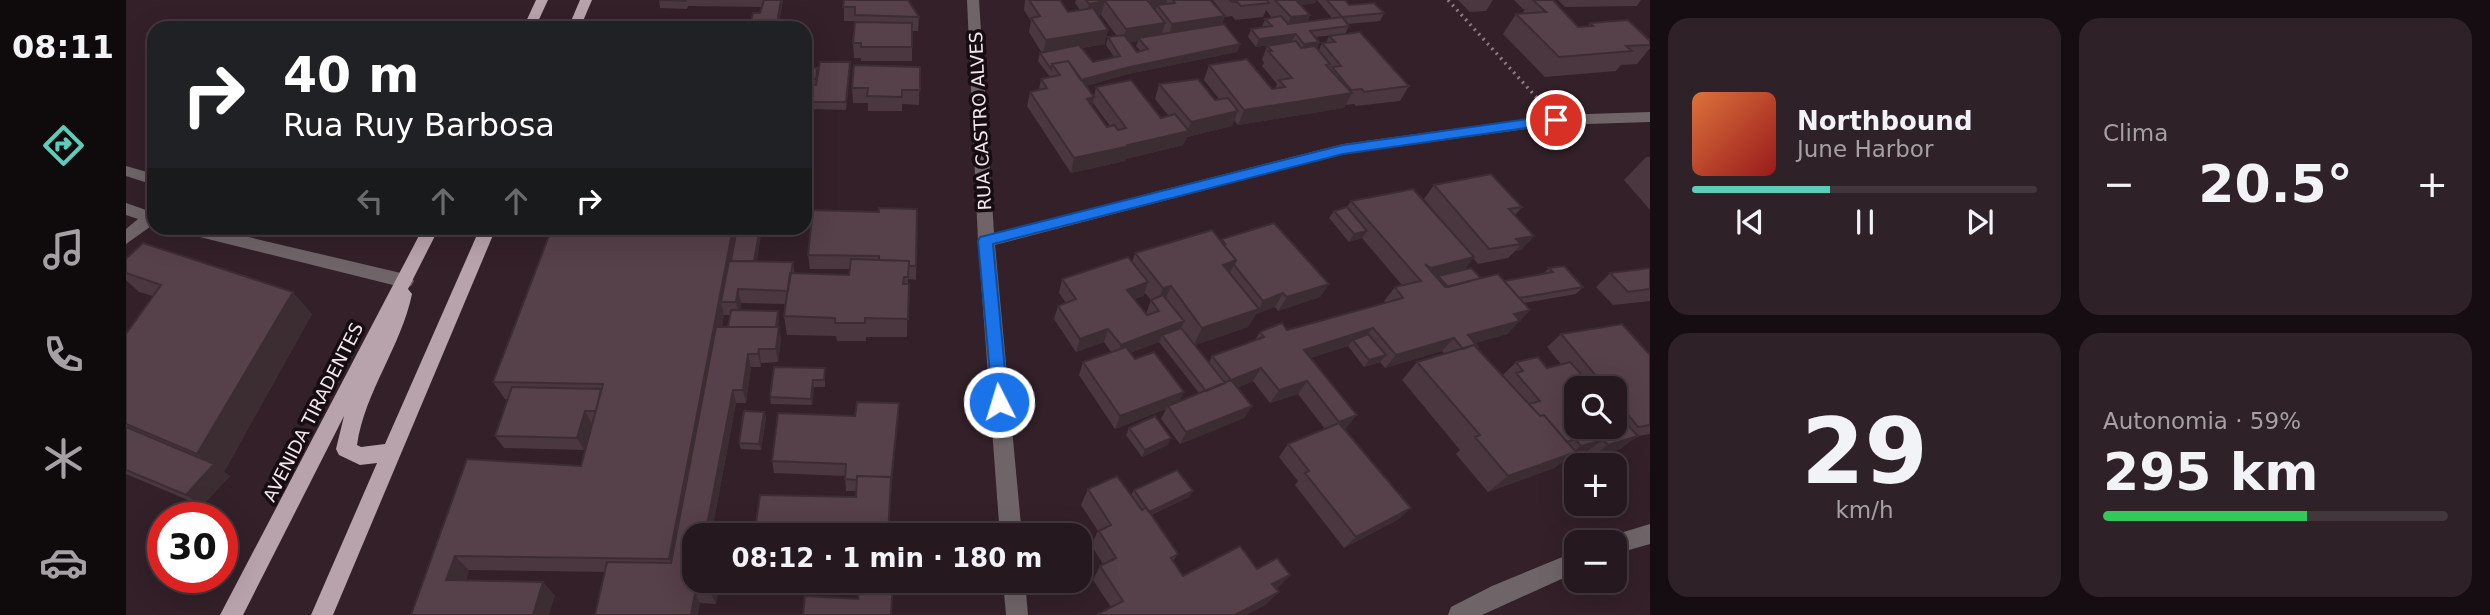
<!DOCTYPE html>
<html lang="pt">
<head>
<meta charset="utf-8">
<style>
  body { margin:0; font-family:"DejaVu Sans",sans-serif; background:#2e2128; color:#f1f3f6; height:100vh; display:flex; flex-direction:column; font-size:26px; white-space:nowrap }
  * { box-sizing:border-box; margin:0 }
  p { font-size:23px; color:#a4a0a4 }
  .icon { flex:none; width:38px; height:38px; fill:none; stroke:currentColor; stroke-width:2; stroke-linecap:round; stroke-linejoin:round }
  .map { position:relative; flex:1; overflow:hidden }
  .sheet { display:flex; flex-direction:column; gap:18px; padding:18px; background:#150d11; width:840px }
  .sheet>* { flex:none }
  .top-card { position:absolute; left:21px; top:21px; width:665px; height:214px; border-radius:21px; box-shadow:0 7px 28px #0002,0 0 0 2px #42373d; background:#202124; color:#fff; overflow:hidden }
  .controls { position:absolute; left:1438px; top:376px; display:grid; gap:14px }
  .controls a { display:grid; place-items:center; width:63px; height:63px; border-radius:14px; background:#26181f; box-shadow:0 7px 28px #0002,0 0 0 2px #42373d; font-size:35px }
  .speed { position:absolute; left:21px; top:502px; display:flex; gap:14px; font-size:35px; font-weight:700; text-align:center }
  .speed>* { display:grid; place-content:center; width:91px; height:91px; border-radius:50%; background:#26181f; box-shadow:0 7px 28px #0002,0 0 0 2px #42373d; line-height:1 }
  .speed .limit { border:10px solid #d22; background:#fff; color:#111 }
  .pin { position:absolute; display:grid; place-items:center; width:60px; height:60px; color:#fff; margin:-30px; border:4px solid #fff; border-radius:50%; box-shadow:0 2px 7px #0007 }
  .me { position:absolute; width:77px; margin:-38px; rotate:355deg; stroke-linejoin:round; filter:drop-shadow(0 0 5px #0008) }
  .turn { display:flex; align-items:center; gap:24px; height:147px; padding:0 21px; font-size:32px }
  .turn .icon { width:91px; height:91px; stroke-width:2.5 }
  .turn b { display:block; font-size:49px; line-height:60px }
  .lanes { display:flex; align-items:center; height:66px; padding:0 21px; background:#0003; justify-content:center; gap:35px; direction:ltr }
  .lanes .off { opacity:.35 }
  .big { font-size:52px; font-weight:700; line-height:1.1 }
  .sheet .tile { flex:1; display:flex; flex-direction:column; justify-content:center; gap:10px; min-width:0; padding:0 24px; border-radius:21px; background:#2e2128 }
  .sheet .dial { align-items:center; gap:0 }
  .dial b { font-size:91px; line-height:1 }
  .song { display:flex; align-items:center; gap:21px }
  .cover { width:84px; height:84px; border-radius:10px; background:linear-gradient(135deg,hsl(20 70% 55%),hsl(0 70% 35%)) }
  .played { height:7px; border-radius:4px; background:linear-gradient(90deg,#5bcebb 40%,#42373d 40%) }
  .keys { display:flex; justify-content:space-around; direction:ltr }
  .heat { display:flex; justify-content:space-between; align-items:center; font-size:38px; direction:ltr }
  .charge { height:10px; border-radius:5px; background:linear-gradient(90deg,#34c759 59%,#42373d 0) }
  .sheet .tiles { flex:1; display:grid; gap:18px; grid-template-columns:repeat(2,1fr) }
  .trip { position:absolute; left:556px; top:523px; width:410px; height:70px; border-radius:21px; background:#26181f; box-shadow:0 7px 28px #0002,0 0 0 2px #42373d; font-weight:700; line-height:70px; text-align:center }
  main { display:flex; flex:1; min-height:0 }
  .tabs { display:flex; flex-direction:column; width:126px; justify-content:space-around; align-items:center; background:#0f0a0c; color:#a4a0a4 }
  .tabs .icon { width:49px; height:49px }
  .tabs .current { color:#5bcebb }
  .tabs b { font-size:32px; color:#f1f3f6 }
  .map>svg:first-child { display:block }
  .lines { fill:none; stroke-linecap:round; stroke-linejoin:round }
  .path { stroke:#8c7c83; stroke-width:3.5; stroke-dasharray:2 4.5; stroke-linecap:butt }
  .minor { fill:#6f6569; fill-rule:evenodd }
  .major { fill:#b8a2ab; fill-rule:evenodd }
  .wall { fill:#4a373f; fill-rule:evenodd }
  .shaded-wall { fill:#3c2d33 }
  .building { fill:#564049; stroke:#3c2d33; stroke-width:2 }
  .route { fill:#1a73e8; stroke:#114b97; stroke-width:2 }
  .labels { text-anchor:middle; dominant-baseline:central; stroke-width:7; stroke-linejoin:round; paint-order:stroke }
  .street-label { font-size:18px; fill:#f4e7ec; stroke:#150d11 }
</style>
</head>
<body>
<main>
<nav class="tabs">
<b>08:11</b>
<svg class="icon current" aria-label="directions" viewBox="0 0 24 24"><path d="M12 3l9 9-9 9-9-9zM9 14v-3h6M13 9l2 2-2 2"/></svg>
<svg class="icon" aria-label="music" viewBox="0 0 24 24"><path d="M9 18V5l10-2v13"/><circle cx="6" cy="18" r="3"/><circle cx="16" cy="16" r="3"/></svg>
<svg class="icon" aria-label="phone" viewBox="0 0 24 24"><path d="M5 4h4l2 5-3 2q2 4 5 5l2-3 5 2v4C11 20 4 13 5 4z"/></svg>
<svg class="icon" aria-label="climate" viewBox="0 0 24 24"><path d="M12 3v18M4 7l16 10M4 17L20 7"/></svg>
<svg class="icon" aria-label="car" viewBox="0 0 24 24"><path d="M5 17H2v-5l4-1 3-4h7l3 4 3 1v5h-3M9 17h6M6 11h13"/><circle cx="7" cy="17" r="2"/><circle cx="17" cy="17" r="2"/></svg>
</nav>
<div class="map">
<svg width="1524" height="615" viewBox="0 0 1524 615">
  <rect width="100%" height="100%" fill="#332029"/>
  <g class="lines">
    <path class="path" d="M1322,0L1411,98"/>
    <path class="minor" d="M841,0H853L868,233L1217,144L1430,115L1524,112V122L1430,125L1217,154L869,245L896,536H874L852,241Z
      M0,166L28,174V185L0,176Z
      M0,203L23,211L28,209V224L0,244V229L12,219L0,215Z
      M54,228H84L279,274L285,276L288,281L285,286L279,288L62,234Z
      M1524,524V544L1489,554V542H1479L1481,537Z
      M1451,551V572L1356,615H1322L1325,607L1366,586Z
      M877,581H899L902,615H880Z"/>
    <path class="major" d="M410,0H422L409,28H397Z
      M454,0H466L454,28H442Z
      M297,228H313L282,289L286,294C275,347 239,391 231,445L235,447L259,444L354,228H370L207,615H185L251,463L234,465L213,455L210,449L218,416L117,615H94Z"/>
  </g>
  <path class="wall" d="M533,0H657L652,28H626L625,22L634,13L636,7L562,6L561,9L534,8Z
    M718,0L793,17L792,31H786V61H735V58H728L727,43L729,21H718Z
    M899,0H934L942,12L954,10L949,3L950,0H1084L1097,24L1114,44L1111,52L1002,74L960,86L968,96L970,87L1035,118L1043,116L1029,99L1033,84L1089,100L1093,99L1078,80L1083,65L1146,89H1149L1151,84L1136,66L1138,63L1136,60L1141,46L1166,41L1130,47L1122,37L1125,29L1137,28L1136,27L1139,19L1146,18L1140,10L1137,17L1109,20L1106,16L1100,17L1087,0H1190L1189,3L1175,5L1184,15L1181,22L1206,18L1191,0H1219L1223,5L1258,13L1254,21L1221,24L1223,26L1219,34L1189,37L1193,42L1191,48L1193,50L1196,43H1200L1203,36L1283,86L1274,101L1230,106L1228,104L1219,105L1218,108L1112,125L1108,120L1106,126L1061,137L1057,145L1000,159L999,161L945,173L901,106L904,92L913,90L915,79L924,77L912,61L914,53H916L903,32L905,21L898,10ZM975,15L991,36L982,37L980,45L988,57L967,62L956,48L979,44L972,16ZM1012,41L1010,46L1015,51L1011,52L1004,42ZM967,103L984,126L981,127L966,106Z
    M1332,0H1367L1360,11L1344,12Z
    M1388,0H1427L1452,27L1462,26L1464,23L1524,41V48L1511,64L1495,65L1490,71L1419,77L1377,34L1390,14H1396L1399,9H1397Z
    M1432,0H1515L1511,6L1439,7Z
    M679,58L683,68L692,74L724,62V70L720,110L682,109L681,102L683,93H679Z
    M794,67L793,105L776,104V111H742V103H727L726,88Z
    M1520,157H1524V210L1498,180Z
    M1308,185L1396,207L1389,215L1408,236L1395,250L1389,251L1382,258L1352,264L1347,258L1338,270L1355,278L1378,281L1417,274L1423,268L1457,287L1450,294L1398,303L1404,310L1381,334L1349,343L1351,348L1381,381L1377,375L1390,362L1421,368L1435,364L1421,347L1435,334L1524,355V434L1512,436L1494,449L1465,457L1460,452L1445,456L1428,468L1362,492L1330,454L1334,450L1276,380L1291,362L1318,354L1316,351L1259,368L1254,362L1238,367L1222,346L1184,358L1220,428L1218,429L1273,519L1218,548L1169,485L1172,481L1153,457L1162,444L1199,429L1172,394L1144,403L1127,381L1111,388L1126,406L1118,418L1054,444L1035,419L1040,409L989,429L953,375L957,362L985,352L978,342L950,352L928,319L932,306L940,303L933,293L936,279L1006,262L1009,253L1095,241L1096,239L1203,284L1194,297L1152,311L1149,307L1130,314L1122,327L1069,345L1083,363L1086,356L1129,340L1134,332L1161,330L1260,303L1258,301L1269,287L1276,285L1236,238L1223,242L1203,218L1208,211L1221,207L1225,201L1325,231L1298,199ZM1019,293L1025,300L1020,314L1008,299L1017,296ZM1033,342L1073,393L1053,401L1058,392L1009,359L1004,353ZM1451,388H1489V427Z
    M791,209L790,280L782,279L781,337H740V341H711L710,336L661,335L658,316L660,304L615,303L614,310L653,318L652,327L655,341L652,362L635,363V367H625L620,403H610L585,536H569V581H594L590,604L574,603L479,572L343,570L340,580L417,582L429,596L285,615L341,459L455,466L466,424L458,450L378,448L369,436L381,399H379L367,382L631,262H667L668,273L723,275V269H684L682,255L753,212ZM598,315H604L602,327H596Z
    M0,259L186,314L98,472L104,476L76,506L0,474V334L27,296L13,292L0,280Z
    M1524,268V301L1487,305L1470,287L1484,273Z
    M699,368V387H688L686,405L645,404L644,397Z
    M773,403L765,492L730,497V491H720L719,476L648,473L646,461L729,416Z
    M638,412L640,418L635,450L615,449L613,443Z
    M1003,428L1042,445L1016,457L1000,435Z
    M962,489L1005,495L1008,490L1063,497L1025,515L1052,554L1047,561L1057,576L1131,569L1164,575L1150,589L1153,592L1139,605L1120,615H971L985,607L967,580L974,566L977,564L965,545L972,531L955,505Z
    M693,581H725V584Z"/>
  <path class="shaded-wall" d="M655,0H657L652,28H650Z
    M1024,0H1041L1039,9L1031,5L1030,10L1021,11Z
    M1161,0H1190L1189,3L1158,7Z
    M979,1L975,15L960,18L963,4Z
    M1184,15L1177,29L1158,32L1165,17Z
    M1099,16L1094,31L1042,39L1046,24Z
    M1039,23L1035,37L1012,38V41L997,44L1000,29Z
    M982,30L979,44L917,54L920,40Z
    M1170,34L1166,41L1130,47L1133,39Z
    M1193,42L1190,50L1175,52L1178,44Z
    M1114,44L1111,52L1002,74L949,89L950,81L1004,67Z
    M724,62V70L720,110V102Z
    M1226,93L1218,108L1112,125L1118,110Z
    M968,97L965,112L961,99Z
    M1112,111L1106,126L1061,137L1057,145L1000,159L999,161L945,173L948,158L1061,131L1065,122Z
    M607,228H614L595,302L598,315L551,573L543,559Z
    M634,228H636L629,275L627,268Z
    M1241,231L1236,238L1223,242L1228,234Z
    M1408,236L1395,250L1389,251L1395,244L1390,239Z
    M1348,257L1337,271L1295,281L1305,268Z
    M1110,260L1101,279L1097,265Z
    M1022,282L1017,296L996,304L1001,290Z
    M1203,284L1194,297L1152,311L1161,297Z
    M1045,286L1037,304L1030,307L1037,288Z
    M612,289L615,303L613,316L610,302Z
    M167,292L186,314L98,472L104,476L76,506L60,495L87,466L71,454Z
    M1157,293L1149,307L1130,314L1122,327L1067,346L1076,328L1133,309L1137,301Z
    M1404,310L1381,334L1335,347L1342,335L1388,314Z
    M652,311L653,318L651,336L650,329Z
    M1058,321L1052,335H1036L1033,342L990,358L995,345Z
    M653,327L655,341L652,362L650,349Z
    M1247,328L1237,341L1227,340L1222,346L1169,363L1178,350Z
    M982,329L978,342L950,352L954,339Z
    M1328,338L1316,351L1259,368L1270,355Z
    M633,349L635,363V367L632,354Z
    M622,354L625,367L620,403L617,390Z
    M1260,355L1254,362L1238,367L1243,360Z
    M1135,368L1127,381L1098,393L1105,380Z
    M687,380L688,387L686,405L685,399Z
    M1181,381L1172,394L1144,403L1153,390Z
    M607,390L610,403L585,536H579Z
    M1058,392L1051,405L1042,406L1040,409L989,429L994,416Z
    M773,403V416L765,492V481Z
    M1126,406L1118,418L1054,444L1060,432Z
    M459,411L466,424L458,450L451,438Z
    M638,412L640,418L635,450L633,444Z
    M1231,415L1220,428L1203,434L1213,422Z
    M1512,436L1494,449L1465,457L1482,445Z
    M1045,438L1042,445L1016,457L1019,450Z
    M1477,440L1460,452L1445,456L1428,468L1362,492L1382,476L1443,455L1455,446Z
    M1067,491L1063,497L1019,517L1023,512Z
    M1285,508L1273,519L1218,548L1230,537Z
    M329,556L343,570L336,593L320,580Z
    M1164,575L1150,589L1146,584Z
    M588,581H594L590,604L585,594Z
    M417,582L429,596L423,615H407Z
    M1153,592L1139,605L1120,615H1109Z
    M569,593L574,603L572,615H565Z"/>
  <path class="building" d="M533,0H560L559,1Z
    M638,0H655L650,28H629L630,23L625,22L627,13H634Z
    M718,0H782L793,17L729,15V7H717Z
    M903,0H934L942,12L967,8L982,30L920,40L905,18L914,16Z
    M960,0H1021L1039,23L1000,29L979,1L963,4Z
    M1047,0H1084L1099,16L1046,24L1031,5L1049,3Z
    M1104,0H1141L1143,3L1115,6L1111,2H1106Z
    M1149,0H1170L1184,15L1165,17Z
    M1201,0H1219L1223,5L1248,3L1258,13L1216,17Z
    M1407,0H1427L1452,27L1467,26L1464,23L1502,20L1524,41V45L1500,46L1506,51L1433,57L1390,14L1420,12Z
    M1155,16L1162,24L1216,17L1223,26L1184,31L1193,42L1178,44L1170,34L1133,39L1125,29L1146,26L1139,19Z
    M729,22L786,23V47H735V43H727Z
    M1098,24L1114,44L1004,67L955,80L942,61L926,64L925,69L914,53L953,45L967,62L994,56L982,37L998,35L1011,52L1022,49L1012,38Z
    M565,26L591,27L564,28Z
    M1234,32L1283,86L1238,92L1236,89L1225,90L1206,67L1215,66L1196,43L1209,42L1203,36Z
    M1170,41L1175,48L1189,46L1204,64L1200,65L1226,93L1118,110L1083,65L1121,59L1146,89L1159,87L1153,80L1166,78L1142,51H1146L1141,46Z
    M679,58H682L681,68H691L690,79L679,78Z
    M942,61L968,97L961,99L981,127L988,125L992,130L1000,128L970,87L1005,80L1035,118L1049,114L1063,131L1002,145L1004,146L948,158L904,92L921,88L915,79L934,75L926,64Z
    M694,62H724L720,102H681L684,85H690Z
    M728,65L794,67V90H776V97L741,96L742,88H726Z
    M1072,79L1089,100L1102,98L1112,111L1065,122L1033,84Z
    M1365,174L1396,207L1383,209L1408,236L1390,239L1395,244L1363,249L1308,185Z
    M1287,189L1348,257L1305,268L1299,264L1319,287L1372,274L1404,310L1388,314L1394,321L1342,335L1352,347L1351,348L1348,345L1337,349L1328,338L1270,355L1247,328L1178,350L1231,415L1213,422L1181,381L1153,390L1135,368L1105,380L1126,406L1060,432L1042,406L1105,380L1086,356L1138,337L1134,332L1156,323L1161,330L1277,298L1269,287L1295,281L1225,201Z
    M1221,207L1241,231L1228,234L1208,211Z
    M753,208L791,209L790,266H783V261L753,260V256L682,255L687,210L753,212Z
    M1148,223L1203,284L1161,297L1157,293L1137,301L1108,265L1110,260L1097,244H1099L1096,239Z
    M426,228H607L543,559L329,556L320,580L417,582L407,615H285L341,459L455,466L477,384L367,382Z
    M611,228H634L628,261H605Z
    M1086,230L1110,260L1097,265L1133,309L1076,328L1045,286L1037,288L1009,253Z
    M17,243L167,292L71,454L0,424V334L35,285L0,273V259Z
    M1002,257L1022,282L1001,290L1021,315L1033,311L1025,300L1037,295L1058,321L995,345L982,329L954,339L932,306L950,299L936,279Z
    M725,259L783,261L782,277H778L777,284H783L782,319L739,318V323H709V318L658,316L664,273L723,275Z
    M603,261L667,262L662,291L612,289L610,302H595Z
    M1438,266L1457,287L1393,298L1378,281L1427,272L1423,268Z
    M1345,268L1355,278L1322,287L1312,276Z
    M1524,268V289L1502,292L1484,273Z
    M605,310L652,311L650,327H602Z
    M1496,324L1524,355V425L1512,427L1489,399V388H1480L1435,334Z
    M590,327H653L650,349H633L632,354H622L617,390H607L579,536H569V581H588L585,594L569,593L565,615H469L481,562L545,563Z
    M1055,328L1099,383L1080,391L1036,335Z
    M1242,334L1260,355L1243,360L1227,340Z
    M1348,345L1414,416L1418,415L1450,452L1382,476L1349,437L1354,435L1291,362Z
    M1000,347L1009,359L1028,352L1058,392L994,416L957,362Z
    M1412,357L1421,368L1444,362L1468,388H1451V427H1489V412L1512,436L1482,445L1477,440L1455,446L1449,439L1441,442L1418,415L1414,416L1403,404L1414,401L1390,373L1397,371L1390,362Z
    M648,367L699,368L698,380H687L685,399L644,397Z
    M386,387L475,389L470,411H459L451,438L369,436Z
    M731,402L773,403L765,481V477L731,476V480L719,479L720,464L646,461L652,413L729,416Z
    M618,411L638,412L633,444L613,443Z
    M1029,416L1045,438L1019,450L1003,428Z
    M1213,423L1285,508L1230,537L1179,473L1183,471L1162,444Z
    M0,427L88,464L60,495L0,470Z
    M1051,470L1067,491L1023,512L1008,490Z
    M731,476L765,477L762,536H628L634,495L730,497Z
    M991,476L1016,510L1020,507L1052,554L1045,558L1057,576L1114,546L1131,569L1151,558L1164,575L1146,584L1153,592L1109,615H973L972,614L997,601L974,566L990,558L973,531L985,525L962,489Z
    M734,581H767L765,615H677L679,596L732,599Z"/>
  <path class="route" d="M1430,115L1435,117V123L1217,154L867,244L882,402L879,407L873,409L867,407L852,241L854,237L1217,145Z"/>
  <g class="labels">
    <g class="street-label">
      <text transform="translate(854 121) rotate(-93)">RUA CASTRO ALVES</text>
      <text transform="translate(187 412) rotate(-63)">AVENIDA TIRADENTES</text>
    </g>
  </g>
</svg>
<div class="controls">
<a><svg class="icon" aria-label="search" viewBox="0 0 24 24"><circle cx="10" cy="10" r="6"/><path d="M15 15l6 6"/></svg></a>
<a>+</a>
<a>−</a>
</div>
<div class="speed"><div class="limit">30</div></div>
<div class="pin" style="left:1430px;top:120px;background:#d93025"><svg class="icon" aria-label="arrive" viewBox="0 0 24 24"><path d="M6 21V4h12l-3 4 3 4H6"/></svg></div>
<svg class="me" style="left:873px;top:402px" viewBox="-20 -20 40 40"><circle r="17" fill="#1a73e8" stroke="#fff" stroke-width="3"/><path d="M0-11L8 9 0 5-8 9z" fill="#fff"/></svg>
<div class="trip">08:12 · 1 min · 180 m</div>
<div class="top-card">
<div class="turn"><svg class="icon" aria-label="right" viewBox="0 0 24 24"><path d="M7 20v-9h11M14 6l5 5-5 5"/></svg><div><b>40 m</b>Rua Ruy Barbosa</div></div>
<div class="lanes"><svg class="icon off" aria-label="left" viewBox="0 0 24 24"><path d="M17 20v-9H6M10 6l-5 5 5 5"/></svg><svg class="icon off" aria-label="ahead" viewBox="0 0 24 24"><path d="M12 20V5M6 11l6-6 6 6"/></svg><svg class="icon off" aria-label="ahead" viewBox="0 0 24 24"><path d="M12 20V5M6 11l6-6 6 6"/></svg><svg class="icon" aria-label="right" viewBox="0 0 24 24"><path d="M7 20v-9h11M14 6l5 5-5 5"/></svg></div>
</div>
</div>
<section class="sheet">
<div class="tiles">
<div class="tile">
<div class="song"><i class="cover"></i><div><b>Northbound</b><p>June Harbor</p></div></div>
<div class="played"></div>
<div class="keys"><svg class="icon" aria-label="previous" viewBox="0 0 24 24"><path d="M18 5L8 12l10 7zM5 5v14"/></svg><svg class="icon" aria-label="pause" viewBox="0 0 24 24"><path d="M8 5v14M16 5v14"/></svg><svg class="icon" aria-label="next" viewBox="0 0 24 24"><path d="M6 5l10 7-10 7zM19 5v14"/></svg></div>
</div>
<div class="tile"><p>Clima</p>
<div class="heat"><a>−</a><b class="big">20.5°</b><a>+</a></div>
</div>
<div class="tile dial"><b>29</b><p>km/h</p></div>
<div class="tile"><p>Autonomia · 59%</p><b class="big">295 km</b><div class="charge"></div></div>
</div>
</section>
</main>
</body>
</html>
